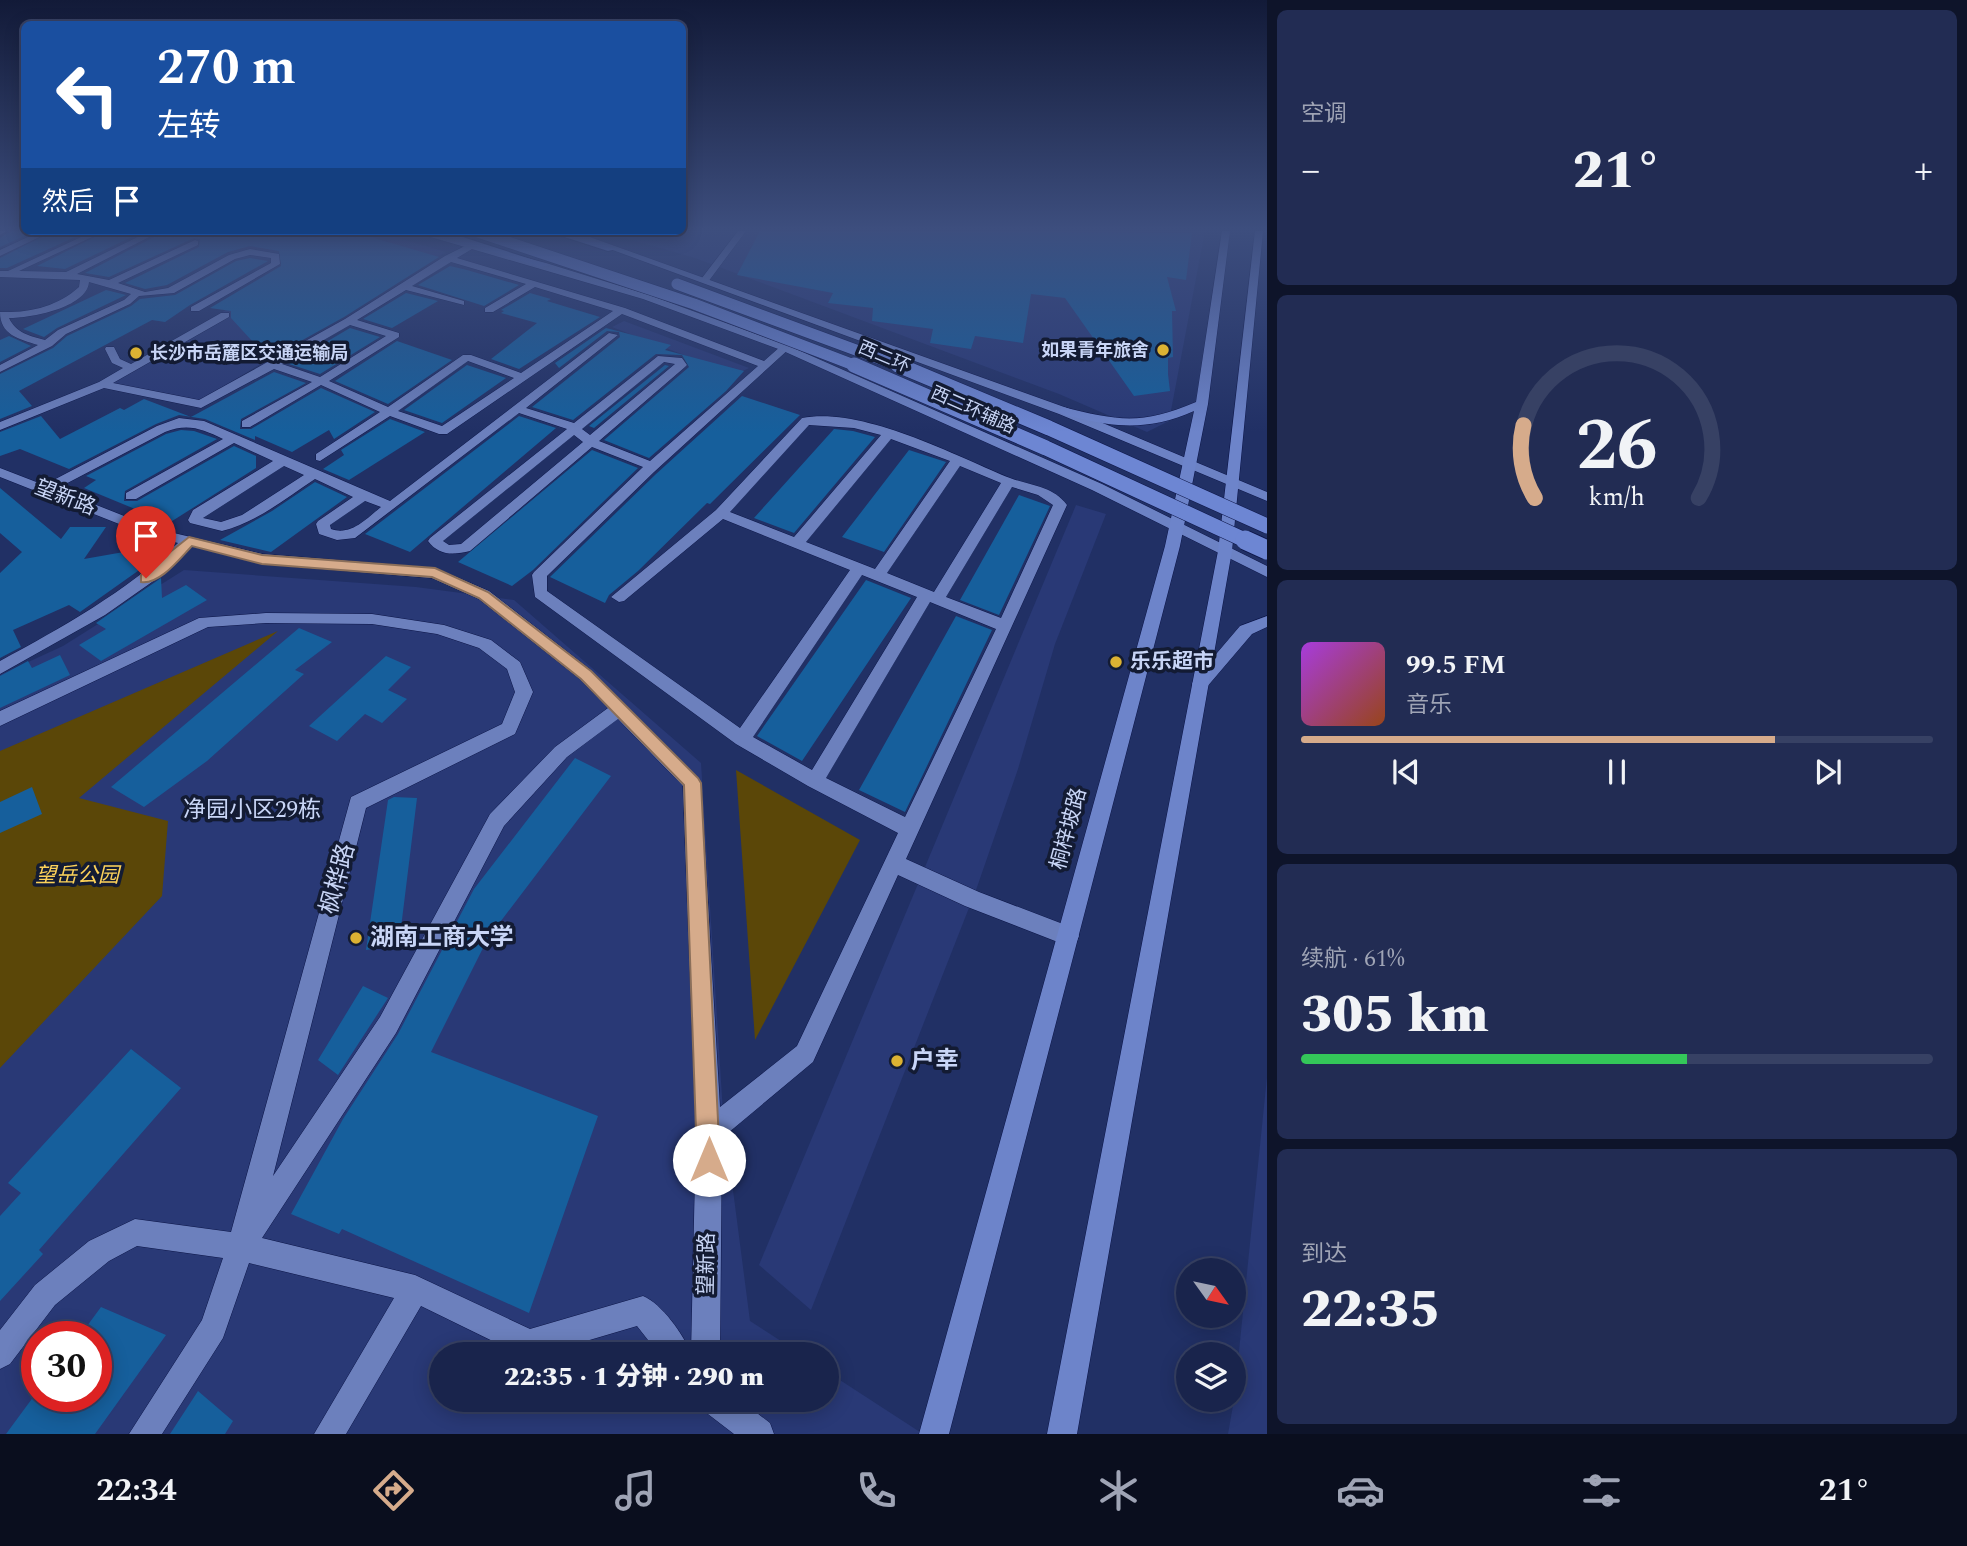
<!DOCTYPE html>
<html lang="zh">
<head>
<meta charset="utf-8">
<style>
  body { margin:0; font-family:Spectral,"Noto Sans SC",serif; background:#222c53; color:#f1f3f6; height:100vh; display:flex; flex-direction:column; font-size:26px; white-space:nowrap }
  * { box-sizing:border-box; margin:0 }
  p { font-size:23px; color:#9fa4b5 }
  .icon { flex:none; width:38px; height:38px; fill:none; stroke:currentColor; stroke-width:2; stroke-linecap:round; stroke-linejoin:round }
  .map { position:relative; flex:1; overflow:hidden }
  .sheet { display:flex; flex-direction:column; gap:10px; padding:10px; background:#0e142a; width:700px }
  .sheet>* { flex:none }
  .guide { position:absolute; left:21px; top:21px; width:665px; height:214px; border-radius:10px; box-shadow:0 4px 18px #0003,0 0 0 2px #374164; background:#1a4fa0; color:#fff; overflow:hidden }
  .needle { width:46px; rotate:123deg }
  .fabs { position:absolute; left:1176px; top:1258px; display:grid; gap:14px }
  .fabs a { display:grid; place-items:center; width:70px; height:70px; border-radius:50%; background:#19244c; box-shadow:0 4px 18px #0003,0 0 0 2px #374164; font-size:35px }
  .speed { position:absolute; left:21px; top:1321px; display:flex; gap:14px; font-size:35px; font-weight:700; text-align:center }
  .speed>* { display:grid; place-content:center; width:91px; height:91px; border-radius:50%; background:#19244c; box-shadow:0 4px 18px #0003,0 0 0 2px #374164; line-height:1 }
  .speed .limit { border:10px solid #d22; background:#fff; color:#111 }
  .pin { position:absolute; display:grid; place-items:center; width:60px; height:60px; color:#fff; margin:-72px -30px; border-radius:50% 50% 50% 0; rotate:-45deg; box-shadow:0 0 7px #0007 }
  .pin .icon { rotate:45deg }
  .me { position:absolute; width:77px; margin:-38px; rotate:0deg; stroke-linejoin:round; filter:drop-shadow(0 0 5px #0008) }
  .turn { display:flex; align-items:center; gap:24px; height:147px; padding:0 21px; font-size:32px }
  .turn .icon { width:91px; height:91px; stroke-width:2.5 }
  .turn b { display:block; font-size:49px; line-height:60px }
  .then { display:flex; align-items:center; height:66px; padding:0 21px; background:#0003; gap:14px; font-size:26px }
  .big { font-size:52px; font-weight:800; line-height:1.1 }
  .sheet .card { flex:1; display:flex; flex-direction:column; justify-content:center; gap:10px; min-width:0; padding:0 24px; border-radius:10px; background:#222c53 }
  .sheet .dial { align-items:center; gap:0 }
  .dial svg { height:182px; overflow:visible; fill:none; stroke:#374164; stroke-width:7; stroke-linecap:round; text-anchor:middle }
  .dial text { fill:#f1f3f6; stroke:none }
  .song { display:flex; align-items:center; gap:21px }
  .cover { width:84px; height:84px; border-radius:10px; background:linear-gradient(135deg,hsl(280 70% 55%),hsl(20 70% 35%)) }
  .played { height:7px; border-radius:4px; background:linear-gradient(90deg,#d6ab8b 75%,#374164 75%) }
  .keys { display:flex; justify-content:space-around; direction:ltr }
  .heat { display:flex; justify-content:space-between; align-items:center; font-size:38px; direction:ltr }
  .charge { height:10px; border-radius:5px; background:linear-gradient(90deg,#34c759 61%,#374164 0) }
  .trip { position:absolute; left:429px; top:1342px; width:410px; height:70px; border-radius:35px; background:#19244c; box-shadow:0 4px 18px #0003,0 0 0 2px #374164; font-weight:800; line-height:70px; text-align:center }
  .tabs { display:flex; height:112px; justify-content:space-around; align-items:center; background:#0a0e1e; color:#9fa4b5 }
  .tabs .icon { width:49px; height:49px }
  .tabs .on { color:#d6ab8b }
  .tabs b { font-size:32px; color:#f1f3f6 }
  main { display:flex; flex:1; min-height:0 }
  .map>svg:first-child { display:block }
  .built { fill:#293976; fill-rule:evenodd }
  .green { fill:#5b4708 }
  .building { fill:#165f9c }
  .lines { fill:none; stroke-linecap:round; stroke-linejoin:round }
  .street-casing { stroke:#0c1548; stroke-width:1 }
  .secondary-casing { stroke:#0c1548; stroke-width:1 }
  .primary-casing { stroke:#0c1548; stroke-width:1 }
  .highway-casing { stroke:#0c1548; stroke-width:2 }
  .street { fill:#6c80bd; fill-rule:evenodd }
  .secondary { fill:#6c82c4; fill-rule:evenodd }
  .primary { fill:#6d84ca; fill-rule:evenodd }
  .highway { fill:#6d86d3; fill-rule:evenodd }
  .highway-bridge-far2-casing { stroke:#0c1548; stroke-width:12; stroke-linecap:butt }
  .highway-bridge-far1-casing { stroke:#0c1548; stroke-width:16; stroke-linecap:butt }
  .highway-bridge-casing { stroke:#0c1548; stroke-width:21; stroke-linecap:butt }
  .highway-bridge-far2 { stroke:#6d86d3; stroke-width:11 }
  .highway-bridge-far1 { stroke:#6d86d3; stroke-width:15 }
  .highway-bridge { stroke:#6d86d3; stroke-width:19 }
  .route { fill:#d6ab8b; stroke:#8b6f5a; stroke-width:2 }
  .poi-dot { fill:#dcb233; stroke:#131b33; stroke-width:2.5 }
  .labels { text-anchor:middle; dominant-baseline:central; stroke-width:7; stroke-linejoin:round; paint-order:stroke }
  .far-poi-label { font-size:18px; font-weight:bold; fill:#c8d5f6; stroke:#131b33; text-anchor:end }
  .far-street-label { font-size:18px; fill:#c8d5f6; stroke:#131b33 }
  .street-label { font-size:21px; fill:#c8d5f6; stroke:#131b33 }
  .poi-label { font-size:21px; font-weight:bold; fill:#c8d5f6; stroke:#131b33; text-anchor:start }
  .park-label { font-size:21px; font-style:italic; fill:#fcd15a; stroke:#131b33 }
  .neighbourhood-label { font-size:23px; fill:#c8d5f6; stroke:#131b33 }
  .near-street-label { font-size:24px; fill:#c8d5f6; stroke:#131b33 }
  .near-poi-label { font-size:24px; font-weight:bold; fill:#c8d5f6; stroke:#131b33; text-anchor:start }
</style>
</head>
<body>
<main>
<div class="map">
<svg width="1267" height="1434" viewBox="0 0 1267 1434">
  <rect width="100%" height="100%" fill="#213065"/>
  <path class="built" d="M357,231H374L446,252L196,403L103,384Z
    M600,231H1205L1169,421L1147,432L1059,394L695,258Z
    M624,321L749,368L735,375L612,327Z
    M1076,505L1106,514L1055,644L1018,769L976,890L811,1310L759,1265Z
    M184,570L416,587L514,600L701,763L723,1113L750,1321L801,1354H441V1400H826V1371L923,1434H0V675L63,646ZM37,1337H96V1396H37Z
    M1267,1077V1434H1228L1234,1400Z"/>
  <path class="green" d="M278,631L79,798L168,821L162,896L0,1068V751Z
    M736,770L860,840L755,1040Z"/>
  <path class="building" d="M11,231H35L0,247V238Z
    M54,231H88L7,268H0V258Z
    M107,231H144L65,269L37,266Z
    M161,231H350L439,257L344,317L272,357L265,355L231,318V311L210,308L281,266L279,251L250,246L228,252L167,285L145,289L125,283L199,247L200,239L194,238L109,277L85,273L160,234Z
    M760,231L1192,233L1186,280L1167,277L1176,311H1172L1173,357L1168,358V374L1170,391L1134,396L1065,298L1031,294L1023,343L975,336L971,349L930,343L933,329L872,321L873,308L828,303L833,293L737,275Z
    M250,258L268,261L190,305L165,322L152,320L19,391L32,406L0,419V374L53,348L67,336L131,306L140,299L175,295L236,261Z
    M450,266L467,270L519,285L484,306L418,285Z
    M106,290L126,295L57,328L44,337L23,329Z
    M406,293L438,301L392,328L363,319Z
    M530,293L551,299L547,301L600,317L519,369L491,359L537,323L501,313L504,311L501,310Z
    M350,328L380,337L320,374L289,364Z
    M606,328L671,345L665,350L744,371L726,391L649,458L604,440L689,367L682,355L656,354L573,420L532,407L620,337L619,332L607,331L559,368L555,363Z
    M9,336L31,346L0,362V340Z
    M397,341L452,360L388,404L335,381Z
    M467,365L506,378L442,423L404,410Z
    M665,365L669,366L594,428L589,426Z
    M274,372L306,383L241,419L240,429H251L321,388L375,412L334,439L329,430L292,452L255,436V440L205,419L179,415L156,424L69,469L20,449L0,456V432L41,416L60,439L120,408L124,410L144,399L191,417Z
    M742,396L800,415L710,504L707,503L638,571L609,595L605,603L550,577L656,474Z
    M519,416L556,428L410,552L365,534Z
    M390,419L425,432L349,480L323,469L344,455L341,450Z
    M834,429L853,431L875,437L794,533L754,518Z
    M181,430L194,431L217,439L125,491L124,501H137L234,446L256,456V468L169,523L84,488L96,480L86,476L166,434Z
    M592,450L638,468L533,570L512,586L458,562Z
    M909,450L946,462L884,552L842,537Z
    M315,482L347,497L271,552L220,540L272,511Z
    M0,488L61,539L70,527H106L84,559L158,546L159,556L80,612L69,605L13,630L21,647L0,658V573L22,552L0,533Z
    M1019,495L1050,506L999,615L960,600Z
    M161,578L162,598L186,585L207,600L101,661L79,645L106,629L96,623Z
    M866,580L911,598L802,761L757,736Z
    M956,616L992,630L905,812L859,790Z
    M299,628L332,642L295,670L304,674L207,761L144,807L111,787Z
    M60,655L70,675L0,708V676L28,661L32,668Z
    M386,656L411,667L388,690L407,699L382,723L365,714L337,741L309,726Z
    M575,758L611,776L488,938L431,1052L598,1116L529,1313L342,1229L339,1234L291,1214L343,1119L398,1034L474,889Z
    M32,787L42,814L0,833V802Z
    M394,797L417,798L399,944L366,950L388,800Z
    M363,986L388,998L338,1075L318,1060Z
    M131,1049L181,1088L39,1250L43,1254L0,1301V1216L21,1193L8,1183Z
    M101,1307L166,1335L95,1434H6L34,1396H96V1337H79Z
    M198,1391L233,1421L225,1434H170Z"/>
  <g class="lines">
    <g class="street-casing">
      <path id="street" d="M0,231H7L0,235Z
        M41,231H52L0,256V250Z
        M94,231H105L19,271L66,272L150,231L159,232L77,274L109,280L195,240L198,241V245L118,283L145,292L168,288L229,255L250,249L279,254L280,264L199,311H191V307L271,263V258L250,255L235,259L174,293L139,296L130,304L66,334L52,346L0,372V365L38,345C19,339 0,335 0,312C29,313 57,307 79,287L80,280L0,277V271H8ZM89,282L131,294L124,300L58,330L45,340C30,336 16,333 9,318C30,318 87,308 89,282Z
        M738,231H746L708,282H702V278Z
        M469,244L473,247L472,249L457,258L625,308L764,361L781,346L790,348L654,472L547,576V591L740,728L850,570L723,519L624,601L619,602L611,597L716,510L802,418C862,406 956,456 1010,478C1031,486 1053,486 1067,505L906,859L979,892L1076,929L1079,936L1076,943L1068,946L965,906L898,875L813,1062L722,1138L720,1354H659L637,1326L542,1354H519L421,1306L346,1434H314L394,1298L249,1263L223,1338L162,1434H129L202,1320L223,1258L137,1246L109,1261L55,1305L10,1364L0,1369V1330L35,1285L89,1241L135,1219L231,1232L351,797L502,724L515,692L507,669L479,648L437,634L372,624L266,623L208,627L0,726V711L199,618L266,613L372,614L444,625L491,640L520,662L533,692L515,734L366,808L273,1176L380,1017L490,814L555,747L608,708L580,679L479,599L432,578L262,564L192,546L152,582L105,615L0,674V661C63,627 125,592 178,543L147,535L0,477V468L44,485L157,426L179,418L204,421L390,501L609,333L618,335L526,408L574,423L658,356L682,358L687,365L685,367L599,441L650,461L758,366L622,314L447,434H439L390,416L320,461L316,460V454L380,412L321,385L250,427H242V421L312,382L274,369L201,408L104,388L0,430V422L99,382L123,368L112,363L105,349L106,347H114L120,359L131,364L221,313H229V317L113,383L199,400L345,319L445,256ZM451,262L526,284L485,308V312H493L535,287L613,311L521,373L471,355H463L388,407L329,381L399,337V333L357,320L406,290L464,305V301L412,286ZM350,325L386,336L320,377L282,364ZM468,361L514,378L442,426L398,411ZM664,362L675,364L590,435L582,429ZM519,413L567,429L430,538L428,541C439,556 454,555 470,551L592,447L643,467L534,572L532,575L535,597L736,744L808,786L898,833L797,1046L720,1107L701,783L592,671L489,591L435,568L262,554L157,529L56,489L165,432C188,423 202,429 223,439L126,493V499H136L234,443L273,461L193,510L188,520L190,523L222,531C257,522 285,499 315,479L353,497L318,521L316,524L319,534L337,540L355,538ZM809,425L854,428L881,435L794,537L730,512ZM574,435L583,442L461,544L449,545L443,541ZM891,439L950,461L875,569L806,542ZM284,466L304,475L242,515L221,522L203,518ZM960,466L1001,483L934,592L887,573ZM1012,487L1038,495L1053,505L1001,618L946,597ZM365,501L381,507C366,519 351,536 331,529L330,525ZM862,575L917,597L812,770L753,737ZM930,602L996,629L905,817L826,778ZM618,719L683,786L696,1132L691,1353C683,1334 662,1304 643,1296L530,1329L415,1275L262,1238L396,1033L504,826L567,757Z
        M700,1400H740L770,1423L774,1434H734L704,1411Z"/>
    </g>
    <g class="secondary-casing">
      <path id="secondary" d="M410,231H424L546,263L649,295L789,346L1102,484L1267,566V577L1092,490L781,350L643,299Z
        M561,231H573L1067,408L1267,492V501L1059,414Z
        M1267,616V627L1252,634L1206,688H1194L1192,684L1194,680L1240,626Z"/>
    </g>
    <g class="primary-casing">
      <path id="primary" d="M1222,231H1230L1208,404L1180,546L949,1434H919L1165,546L1194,411C1156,428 1123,429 1082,419C1074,417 1064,416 1057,411L1063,407C1119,421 1142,425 1196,402Z
        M1255,231H1263L1232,551L1077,1434H1047L1218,551Z"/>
    </g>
    <g class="highway-casing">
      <path id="highway" d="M428,231H444L549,265L539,267Z
        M546,231H562L617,249L608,251Z"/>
    </g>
    <use href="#street" class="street"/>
    <use href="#secondary" class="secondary"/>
    <use href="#primary" class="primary"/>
    <use href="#highway" class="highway"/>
    <g class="highway-bridge-far2-casing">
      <path id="highway-bridge-far2" d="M478,232L694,304L859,367
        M677,284L902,367"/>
    </g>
    <g class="highway-bridge-far1-casing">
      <path id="highway-bridge-far1" d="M854,365L1046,448L1249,542
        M898,365L1049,428L1267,526"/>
    </g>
    <g class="highway-bridge-casing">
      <path id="highway-bridge" d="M1245,540L1267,550"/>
    </g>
    <use href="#highway-bridge-far2" class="highway-bridge-far2"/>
    <use href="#highway-bridge-far1" class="highway-bridge-far1"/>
    <use href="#highway-bridge" class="highway-bridge"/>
  </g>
  <linearGradient id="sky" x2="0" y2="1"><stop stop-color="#121a38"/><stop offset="0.53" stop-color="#3d4e7e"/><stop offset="1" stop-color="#3d4e7e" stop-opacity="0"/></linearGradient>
  <rect width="1267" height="432" fill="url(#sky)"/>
  <path class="route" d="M189,537L262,555L435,568L488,592L591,671L698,778L701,783L720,1160L717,1168L709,1172L700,1168L697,1160L684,785L581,679L479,598L432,577L262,564L192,546C180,558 160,585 141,582V575Z"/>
  <g class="poi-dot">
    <circle cx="1163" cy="350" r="7"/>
    <circle cx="136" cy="353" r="7"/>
    <circle cx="1116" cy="662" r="7"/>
    <circle cx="356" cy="938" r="7"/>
    <circle cx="897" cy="1061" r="7"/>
  </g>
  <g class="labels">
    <g class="far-poi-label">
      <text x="1149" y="350">如果青年旅舍</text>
      <text x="150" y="353" text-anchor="start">长沙市岳麓区交通运输局</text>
    </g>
    <g class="far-street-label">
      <text transform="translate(884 357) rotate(23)">西二环</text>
      <text transform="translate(973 410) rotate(24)">西二环辅路</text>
    </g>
    <g class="street-label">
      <text transform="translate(65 498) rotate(21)">望新路</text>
      <text transform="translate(1069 829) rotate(-75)">桐梓坡路</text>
      <text transform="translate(707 1264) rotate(-89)">望新路</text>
    </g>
    <g class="poi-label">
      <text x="1130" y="662">乐乐超市</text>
    </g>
    <g class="park-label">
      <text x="77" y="876">望岳公园</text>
    </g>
    <g class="neighbourhood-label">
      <text x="252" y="810">净园小区29栋</text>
    </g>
    <g class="near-street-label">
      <text transform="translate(338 879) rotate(-75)">枫桦路</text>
    </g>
    <g class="near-poi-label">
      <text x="370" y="938">湖南工商大学</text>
      <text x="911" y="1061">户幸</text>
    </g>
  </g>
</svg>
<div class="fabs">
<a><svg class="needle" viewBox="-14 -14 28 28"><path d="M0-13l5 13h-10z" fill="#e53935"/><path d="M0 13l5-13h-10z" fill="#9fa4b5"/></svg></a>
<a><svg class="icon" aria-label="layers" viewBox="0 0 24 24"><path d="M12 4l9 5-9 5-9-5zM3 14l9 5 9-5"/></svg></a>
</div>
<div class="speed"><div class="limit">30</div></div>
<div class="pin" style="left:146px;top:578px;background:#d93025"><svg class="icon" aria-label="arrive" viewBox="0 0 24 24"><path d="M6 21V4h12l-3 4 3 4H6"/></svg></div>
<svg class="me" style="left:709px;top:1160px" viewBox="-20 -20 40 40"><circle r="19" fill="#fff"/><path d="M0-13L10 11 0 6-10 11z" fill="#d6ab8b"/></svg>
<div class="trip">22:35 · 1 分钟 · 290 m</div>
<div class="guide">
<div class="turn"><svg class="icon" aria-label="left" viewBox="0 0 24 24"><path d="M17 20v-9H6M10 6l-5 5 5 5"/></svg><div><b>270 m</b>左转</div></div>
<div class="then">然后<svg class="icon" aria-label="arrive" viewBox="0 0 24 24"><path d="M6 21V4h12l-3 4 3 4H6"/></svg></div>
</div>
</div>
<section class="sheet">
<div class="card"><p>空调</p>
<div class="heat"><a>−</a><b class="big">21°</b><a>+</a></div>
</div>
<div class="card dial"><svg viewBox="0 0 100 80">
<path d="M14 69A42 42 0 1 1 86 69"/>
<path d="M14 69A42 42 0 0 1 9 37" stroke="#d6ab8b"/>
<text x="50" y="56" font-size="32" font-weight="700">26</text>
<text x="50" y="72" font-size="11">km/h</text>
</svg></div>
<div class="card">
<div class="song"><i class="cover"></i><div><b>99.5 FM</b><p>音乐</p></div></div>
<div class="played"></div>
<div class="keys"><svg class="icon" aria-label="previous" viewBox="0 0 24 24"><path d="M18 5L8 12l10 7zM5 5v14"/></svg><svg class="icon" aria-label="pause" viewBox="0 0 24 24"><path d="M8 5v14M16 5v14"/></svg><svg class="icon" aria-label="next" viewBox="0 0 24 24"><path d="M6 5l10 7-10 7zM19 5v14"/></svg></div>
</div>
<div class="card"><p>续航 · 61%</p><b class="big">305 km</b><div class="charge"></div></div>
<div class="card"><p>到达</p><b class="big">22:35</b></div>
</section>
</main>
<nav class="tabs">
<b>22:34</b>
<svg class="icon on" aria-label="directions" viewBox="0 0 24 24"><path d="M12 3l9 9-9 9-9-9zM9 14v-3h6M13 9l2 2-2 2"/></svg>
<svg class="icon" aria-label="music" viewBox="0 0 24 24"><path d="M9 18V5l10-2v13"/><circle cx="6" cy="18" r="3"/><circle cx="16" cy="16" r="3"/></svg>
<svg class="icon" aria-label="phone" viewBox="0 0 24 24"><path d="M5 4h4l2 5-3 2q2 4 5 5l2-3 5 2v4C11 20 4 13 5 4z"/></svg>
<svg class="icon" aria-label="climate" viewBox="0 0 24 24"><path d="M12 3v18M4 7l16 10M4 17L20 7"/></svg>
<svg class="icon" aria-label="car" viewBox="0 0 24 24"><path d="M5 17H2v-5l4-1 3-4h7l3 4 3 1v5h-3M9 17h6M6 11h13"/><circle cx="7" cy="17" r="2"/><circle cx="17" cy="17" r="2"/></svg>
<svg class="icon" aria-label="filters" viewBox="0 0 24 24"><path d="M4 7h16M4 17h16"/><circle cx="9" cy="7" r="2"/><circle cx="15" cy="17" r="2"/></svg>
<b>21°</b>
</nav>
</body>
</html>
